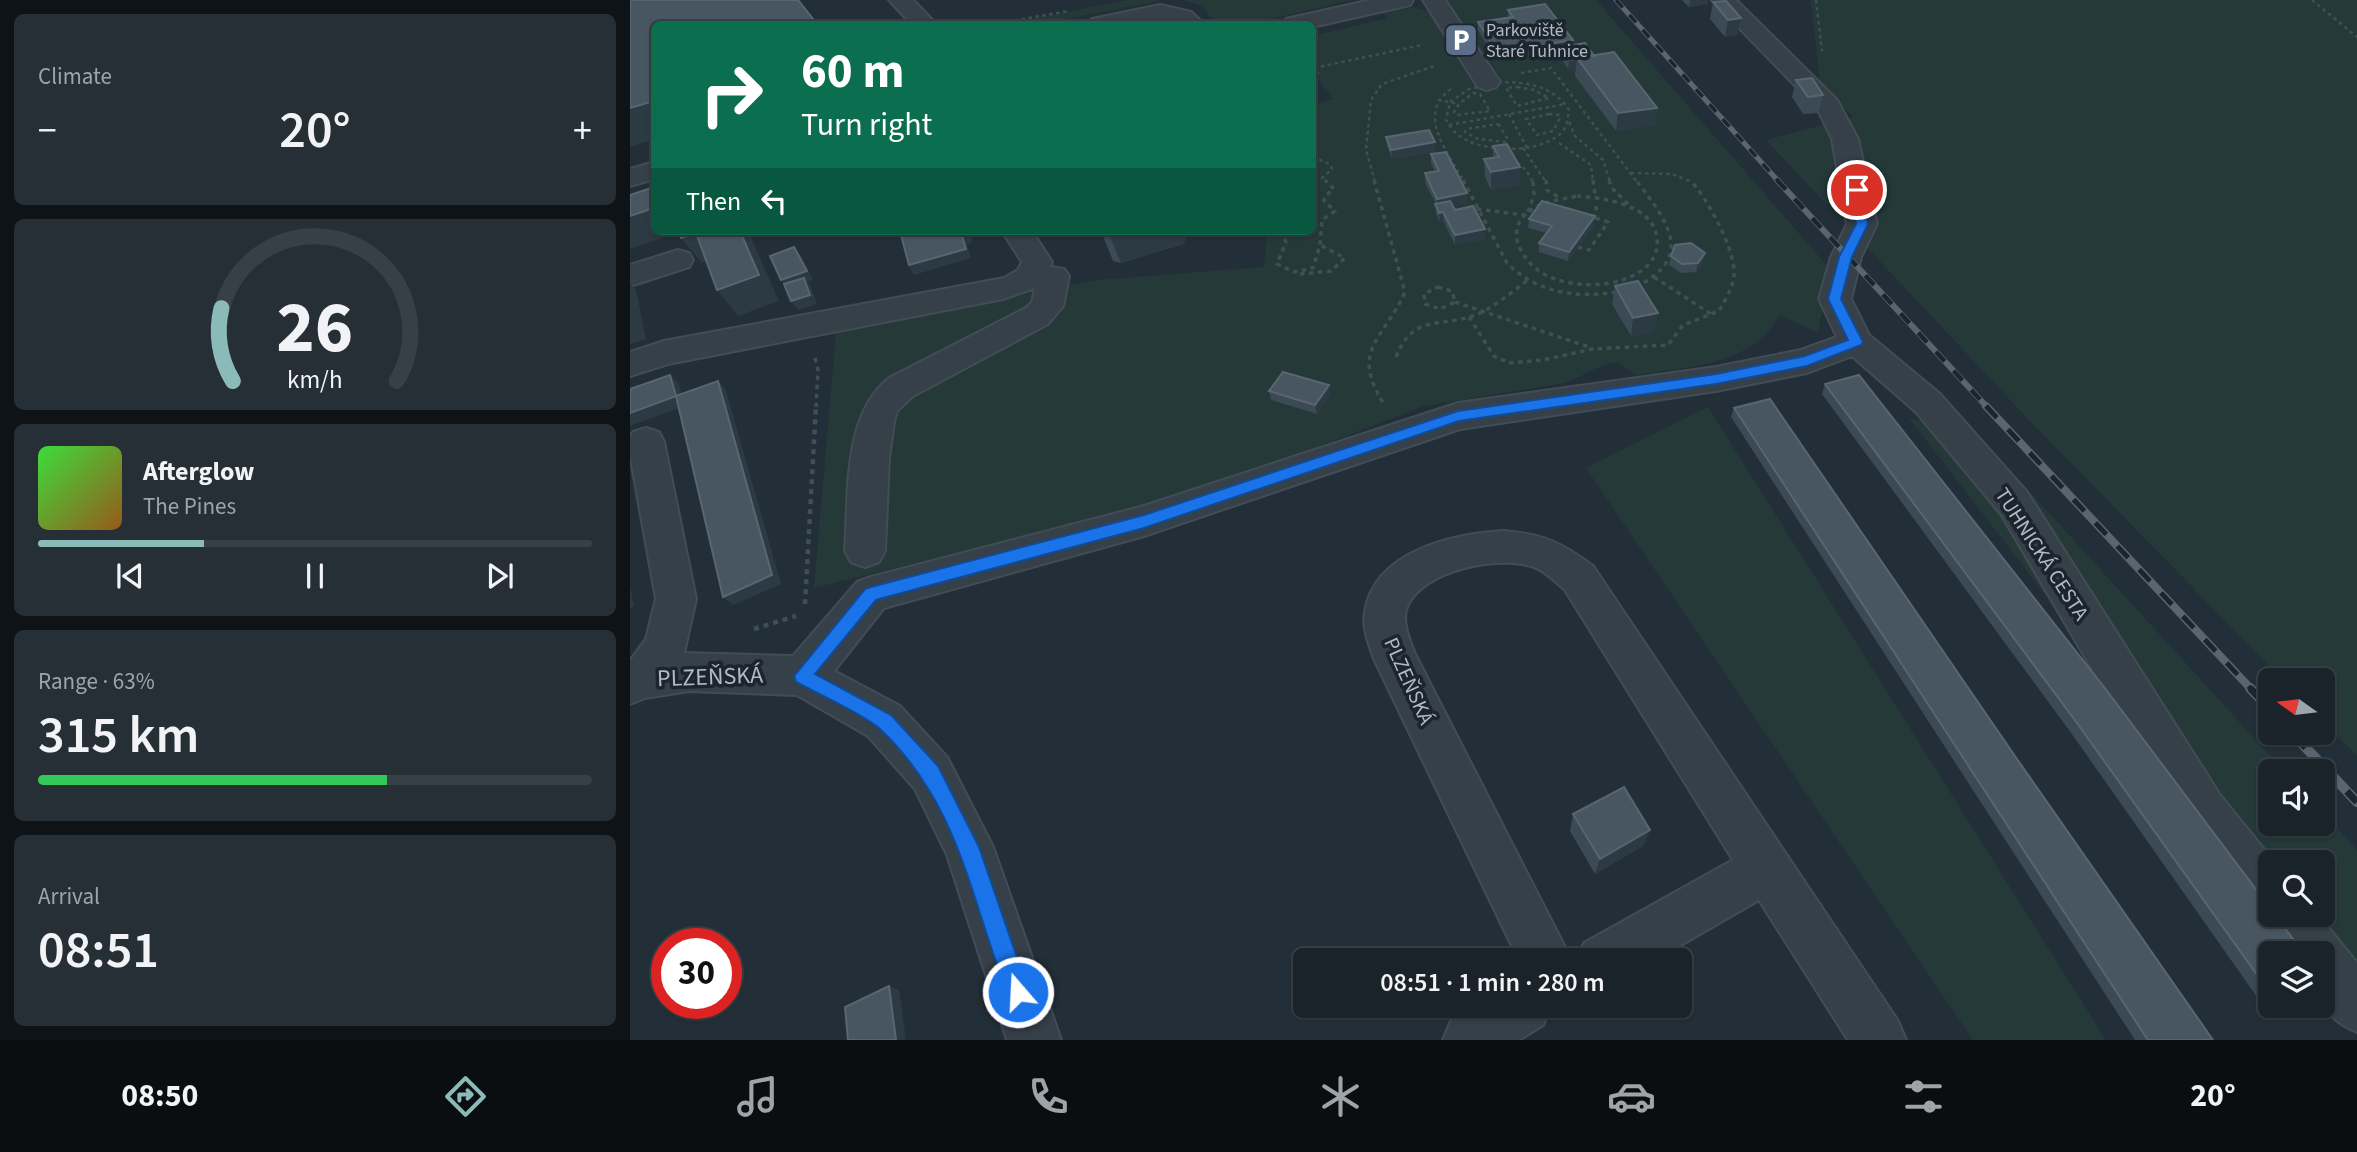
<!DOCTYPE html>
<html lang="en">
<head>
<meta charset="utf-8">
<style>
  body { margin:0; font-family:"Source Sans 3",sans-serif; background:#272f36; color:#f1f3f6; height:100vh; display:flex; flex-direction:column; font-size:26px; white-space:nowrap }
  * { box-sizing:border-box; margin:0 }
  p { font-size:23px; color:#9fa4a8 }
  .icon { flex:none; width:38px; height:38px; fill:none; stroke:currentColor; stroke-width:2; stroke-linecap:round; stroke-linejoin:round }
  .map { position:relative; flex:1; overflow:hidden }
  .sheet { display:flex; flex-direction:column; gap:14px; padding:14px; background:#0e1317; width:630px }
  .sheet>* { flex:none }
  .hud { position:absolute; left:21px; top:21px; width:665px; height:214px; border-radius:10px; box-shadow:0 2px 5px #0004,0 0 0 2px #384047; background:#0b6e4f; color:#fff; overflow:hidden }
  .needle { width:46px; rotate:284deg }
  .fabs { position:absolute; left:1628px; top:668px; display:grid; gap:14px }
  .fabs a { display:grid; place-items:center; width:77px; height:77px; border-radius:10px; background:#1a232a; box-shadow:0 2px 5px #0004,0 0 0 2px #384047; font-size:35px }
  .speed { position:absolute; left:21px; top:928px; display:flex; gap:14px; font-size:35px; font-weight:700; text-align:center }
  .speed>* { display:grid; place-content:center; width:91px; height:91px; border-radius:50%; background:#1a232a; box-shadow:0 2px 5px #0004,0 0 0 2px #384047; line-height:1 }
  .speed .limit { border:10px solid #d22; background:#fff; color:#111 }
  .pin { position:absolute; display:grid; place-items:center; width:60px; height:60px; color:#fff; margin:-30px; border:4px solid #fff; border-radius:50%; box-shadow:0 2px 7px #0007 }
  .me { position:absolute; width:77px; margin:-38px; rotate:341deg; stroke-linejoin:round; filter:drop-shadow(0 0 5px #0008) }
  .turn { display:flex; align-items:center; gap:24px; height:147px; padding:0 35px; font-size:32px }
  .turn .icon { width:91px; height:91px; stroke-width:2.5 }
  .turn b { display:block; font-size:49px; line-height:60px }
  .then { display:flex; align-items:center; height:66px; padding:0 35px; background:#0003; gap:14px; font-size:26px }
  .big { font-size:52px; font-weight:600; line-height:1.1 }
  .sheet .card { flex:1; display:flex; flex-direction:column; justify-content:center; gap:10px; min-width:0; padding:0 24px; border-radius:10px; background:#272f36 }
  .sheet .dial { align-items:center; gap:0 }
  .dial svg { height:182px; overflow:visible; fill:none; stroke:#384047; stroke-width:7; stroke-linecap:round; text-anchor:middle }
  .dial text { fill:#f1f3f6; stroke:none }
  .song { display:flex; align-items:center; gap:21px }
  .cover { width:84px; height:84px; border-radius:10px; background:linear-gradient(135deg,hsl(120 70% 55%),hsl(30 70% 35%)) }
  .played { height:7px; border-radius:4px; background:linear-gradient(90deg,#8bbbb9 30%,#384047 30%) }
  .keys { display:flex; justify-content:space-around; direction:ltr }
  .heat { display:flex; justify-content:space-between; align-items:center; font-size:38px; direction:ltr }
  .charge { height:10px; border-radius:5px; background:linear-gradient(90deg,#34c759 63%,#384047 0) }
  .trip { position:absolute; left:663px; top:948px; width:399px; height:70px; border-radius:10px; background:#1a232a; box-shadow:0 2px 5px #0004,0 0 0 2px #384047; font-weight:600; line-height:70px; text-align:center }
  .dock { display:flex; height:112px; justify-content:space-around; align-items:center; background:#0a0e11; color:#9fa4a8 }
  .dock .icon { width:49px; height:49px }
  .dock .selected { color:#8bbbb9 }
  .dock b { font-size:32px; color:#f1f3f6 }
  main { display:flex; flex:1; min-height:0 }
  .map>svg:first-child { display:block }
  .green { fill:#253939 }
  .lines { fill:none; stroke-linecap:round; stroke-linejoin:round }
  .minor-casing { stroke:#434c55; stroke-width:4 }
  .path-far2 { stroke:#3e5150; stroke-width:2.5; stroke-dasharray:3.5 3.5; stroke-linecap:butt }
  .path-far1 { stroke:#3e5150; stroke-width:3.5; stroke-dasharray:4.5 4.5; stroke-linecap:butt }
  .path { stroke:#3e5150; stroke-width:4.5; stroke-dasharray:5 5; stroke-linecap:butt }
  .minor { fill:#364049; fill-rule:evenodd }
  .rail-far3-casing { stroke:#59656f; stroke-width:5 }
  .rail-far2-casing { stroke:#59656f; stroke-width:6 }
  .rail-far1-casing { stroke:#59656f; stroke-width:8 }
  .rail-casing { stroke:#59656f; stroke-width:10 }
  .rail-far3 { stroke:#1c252d; stroke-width:3.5; stroke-dasharray:10; stroke-linecap:butt }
  .rail-far2 { stroke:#1c252d; stroke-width:4.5; stroke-dasharray:13; stroke-linecap:butt }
  .rail-far1 { stroke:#1c252d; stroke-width:5; stroke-dasharray:16; stroke-linecap:butt }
  .rail { stroke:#1c252d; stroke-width:7; stroke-dasharray:20; stroke-linecap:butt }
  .wall { fill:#3b4a54 }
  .shaded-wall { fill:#2c3a44 }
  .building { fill:#485661; stroke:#586670; stroke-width:2 }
  .route { fill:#1a73e8; stroke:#114b97; stroke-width:2 }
  .labels { text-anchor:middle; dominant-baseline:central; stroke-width:7; stroke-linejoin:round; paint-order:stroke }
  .far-poi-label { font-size:18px; fill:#b1bbc5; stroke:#1c252d; text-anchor:start }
  .street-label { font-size:21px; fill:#b1bbc5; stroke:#1c252d }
  .near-street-label { font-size:24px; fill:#b1bbc5; stroke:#1c252d }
</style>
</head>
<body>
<main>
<section class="sheet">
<div class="card"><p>Climate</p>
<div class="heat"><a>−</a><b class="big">20°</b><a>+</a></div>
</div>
<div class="card dial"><svg viewBox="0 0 100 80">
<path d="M14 69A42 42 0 1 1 86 69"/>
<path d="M14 69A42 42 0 0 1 9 37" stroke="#8bbbb9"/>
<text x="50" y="56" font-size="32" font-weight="700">26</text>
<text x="50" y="72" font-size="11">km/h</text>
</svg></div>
<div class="card">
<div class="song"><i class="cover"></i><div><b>Afterglow</b><p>The Pines</p></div></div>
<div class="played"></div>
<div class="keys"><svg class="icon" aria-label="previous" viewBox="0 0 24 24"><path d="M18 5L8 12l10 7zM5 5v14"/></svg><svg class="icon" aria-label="pause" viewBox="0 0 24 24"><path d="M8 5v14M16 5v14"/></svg><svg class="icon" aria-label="next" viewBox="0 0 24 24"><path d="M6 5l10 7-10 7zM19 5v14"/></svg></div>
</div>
<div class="card"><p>Range · 63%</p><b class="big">315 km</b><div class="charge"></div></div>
<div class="card"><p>Arrival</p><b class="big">08:51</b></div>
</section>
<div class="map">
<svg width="1727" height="1040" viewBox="0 0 1727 1040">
  <rect width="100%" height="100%" fill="#232f38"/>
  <path class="green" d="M498,0H533L411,24H374Z
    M552,0H722L618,24H586L572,6Z
    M814,0H966L1200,269L1188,333L1149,315C1124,366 1055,367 1006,375L987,362C965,366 955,375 935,383L794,406L560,496L184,588L206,332L466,280L634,267L637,231H682L683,105L703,99L683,73V36L757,18L752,12L784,7L805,13Z
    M1181,0H1727V756L1692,720V681H1654L1399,420L1136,140L1223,117L1190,85Z
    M1078,407L1476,1040H1343L956,468Z
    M1279,418L1348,435L1655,772H1640V824H1692V812L1727,850V1000L1662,915H1692V863H1640V886Z"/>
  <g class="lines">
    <g class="minor-casing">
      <path id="minor" d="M259,0H283L306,24H281Z
        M741,0H783L780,5L682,27V24H652L656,19Z
        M793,0H815L870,82L866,87L857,90L848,87Z
        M1082,0H1106L1207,100L1228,139L1247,224L1231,257L1221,299L1239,335L1310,394L1397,492L1590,795L1645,863H1640V915H1688L1727,963V1032C1684,1014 1692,994 1692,954H1653L1637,933L1631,917L1622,914L1556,829L1371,514L1286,412L1222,356L1177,373L1086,391L830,429L514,536L254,608L204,671L270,706L317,757L363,847L431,1040H377L317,855L285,789L238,736L167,695L59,691L15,698L0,704V661L16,639L26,599L0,454V438L3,432L16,428L29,432L34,442L66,599L54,653L163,656L227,582L241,577L514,506L828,403L1086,367L1171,350L1207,337L1189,299L1201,257L1217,224L1202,139L1187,108Z
        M530,5L561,12L574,24H548L530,19L496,24H458L462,19Z
        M24,162V179L0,186V169Z
        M372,231H402L422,262L421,267L434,269L439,276L433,306L418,324L283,396L267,411L264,422L259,458L255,551L249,562L235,567L221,562L215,551C219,497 212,415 259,378L396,308L402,302L405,288L373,299L38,364L0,376V352L34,341L374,278L388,270L392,262Z
        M48,250L59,253L63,260L59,267L0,286V265Z
        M874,531C913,534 932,543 963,566L1268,1021L1276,1040H1218L1129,900L1023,961H946L954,943L1103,860L935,590C925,582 916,571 904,567C870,555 793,569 777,607C771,621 780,641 785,654L942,961H889L744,659C739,644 732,628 735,612C744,551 823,534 874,531Z
        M844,1006H921L913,1025L889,1040H813L821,1021Z"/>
    </g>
    <path class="path-far2" d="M1186,0L1192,51
      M1682,0L1727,37
      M364,24L439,11
      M421,24L437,21
      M682,66L689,74L682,76
      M684,68L792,45
      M891,73L921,68L1007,182
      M868,82C896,82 923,85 939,110C938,116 937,126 933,131C913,155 848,154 826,133C822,130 819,124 816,120L820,102L839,89Z
      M887,87L904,90L919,98L887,106L876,88Z
      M821,89C785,115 819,153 834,182
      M843,93L850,94L860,111L827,115L824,112L829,104Z
      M808,100L829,104
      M879,114L897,148
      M919,114L929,115L930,118L923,131L907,135L896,119Z
      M939,122L945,136L973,160L980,182
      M868,124L878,139L875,142L848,139L835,132L836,129Z
      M819,125L936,104
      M929,143L961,165L963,182
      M893,148L916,182
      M682,149L684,157L701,165L702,169L692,178L697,182
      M882,158L896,170L903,182
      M1001,173L1042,174L1062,182
      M745,182L736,150L741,100L752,84L807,65"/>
    <path class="path-far1" d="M744,180L775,292C754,340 719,349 754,404
      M833,180L877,263C908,294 947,298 988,292
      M916,180L917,190L930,198
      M963,180L965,194
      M979,180L981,187L1000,206
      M947,196C973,198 1023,204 1027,238C1028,247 1026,255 1020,263C996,291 932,291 905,268C882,247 877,220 910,205C921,200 935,199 947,196Z
      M847,209L894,215
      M898,212L904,195L903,180
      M962,218L966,213V206
      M650,231L656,242L647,264L664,272L683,268L690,245L692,220L705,211L694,201L695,196L704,189L695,180
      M948,247L959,250L978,222L962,217
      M670,274L701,271L715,258L690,245
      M1024,277L1081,314
      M808,287L822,291L825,302L810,309L795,304L794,294Z
      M1006,287C1067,256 1036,220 1006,180
      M825,302L962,348
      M839,317L864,356L879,363L913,360L963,349L1038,345L1053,325L1089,311C1095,300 1103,288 1104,275C1106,250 1077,198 1060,180
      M766,357C784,312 811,329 848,314C866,306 882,292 898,280
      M185,358L188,370L186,408"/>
    <path class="path" d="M175,604L186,406
      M124,629L166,616"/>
    <use href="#minor" class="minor"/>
    <g class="rail-far3-casing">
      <path id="rail-far3" d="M986,0L1149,182"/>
    </g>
    <g class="rail-far2-casing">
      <path id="rail-far2" d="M1147,180L1358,408"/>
    </g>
    <g class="rail-far1-casing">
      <path id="rail-far1" d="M1356,406L1622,690"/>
    </g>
    <g class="rail-casing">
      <path id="rail" d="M1620,688L1640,709
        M1662,733L1727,802"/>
    </g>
    <use href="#rail-far3" class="rail-far3"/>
    <use href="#rail-far2" class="rail-far2"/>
    <use href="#rail-far1" class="rail-far1"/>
    <use href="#rail" class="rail"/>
  </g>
  <path class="wall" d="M1052,0H1078V4L1059,7Z
    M1083,2L1111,18L1107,35L1095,37L1080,19Z
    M878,10L943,40L942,45L964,56L1027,108L1025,125L986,131L945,76L946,67L938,69L930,56V51L867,61L848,31V22L878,18Z
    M1166,80L1193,95L1188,113L1173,114L1162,97Z
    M756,137L805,152L762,159L757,146Z
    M863,146L890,185L861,190L855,177L854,159L863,158Z
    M801,154L837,193V203L822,205L825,210L855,229V239L825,245L814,222H810L806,214V204L795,183V173L805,171L801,164Z
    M899,219L964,226L938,261L909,252V243L916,233L898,228Z
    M471,231H554L556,239L553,244L491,263L483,261Z
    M1041,256L1073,263L1066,272L1051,273L1039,265Z
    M985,286L1025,331L1001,336L982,304Z
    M1229,375L1640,993L1627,997L1439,730L1192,394L1195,384Z
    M639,391L701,394L687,414L641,400Z
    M1104,408L1387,759L1583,1040H1505L1101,417Z
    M943,814L1020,830L1013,846L965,874L940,831Z"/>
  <path class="shaded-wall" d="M1060,0H1078V4L1059,7Z
    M1111,18L1107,35L1095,37L1098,20Z
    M943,40L942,49L930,47V51L867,61V52Z
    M947,58L946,67L938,69L939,60Z
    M24,101V139L0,147V108Z
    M1027,108L1025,125L986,131L988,113Z
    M805,142V152L762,159L761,150Z
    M890,167V185L861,190V172Z
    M837,193V203L808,208L807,199Z
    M24,208V231H53L0,249V216Z
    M813,212L814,222H810L809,213Z
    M965,216L964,226L938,261L939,252Z
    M855,229V239L825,245V235Z
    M110,231H143L121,238L149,301L108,316L87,290Z
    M337,231H339L342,237V242L337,245L341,258L284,275L279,265L332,236Z
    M481,231H554L556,239L553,244L491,263L478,232Z
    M66,233L86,259L72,263L51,238Z
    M164,247L171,256L183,280L177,282L181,287L187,304L168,310L161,301L158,289L151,280Z
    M1075,253L1073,263L1066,272L1068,263Z
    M0,284L6,290L16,339L0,344Z
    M1028,313L1025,331L1001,336L1003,318Z
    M40,375L49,384L54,406L46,396Z
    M88,381L96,390L151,584L103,605L93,597Z
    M699,385L701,394L687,414L685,405Z
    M46,396L54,406L0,426V413Z
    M0,586L4,606L0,608Z
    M1020,830L1013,846L965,874L970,859Z
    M259,986L269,990L276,1040H266Z"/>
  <path class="building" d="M0,0H168L187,24H24V101L0,108Z
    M1096,1L1111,18L1098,20L1083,2Z
    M915,4L943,40L867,52L848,22L883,17L878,10Z
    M955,43L964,56L939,60L930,47Z
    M984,52L1027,108L988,113L947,58Z
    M1182,78L1193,95L1178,97L1166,80Z
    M799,130L805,142L761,150L756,137Z
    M877,144L890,167L861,172L854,159L869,157L863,146Z
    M816,152L837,193L807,199L795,173L809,171L801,154Z
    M24,187V208L0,216V195Z
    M820,201L825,210L843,206L855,229L825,235L813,212L809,213L805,204Z
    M912,201L965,216L939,252L909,243L922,226L899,219Z
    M48,231H110L129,275L87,290L66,233L51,238Z
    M285,231H337V232L332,236L336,249L279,265L271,235Z
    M1061,243L1075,253L1068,263L1052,264L1041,256L1045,245Z
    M164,247L177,271L151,280L140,256Z
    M174,278L180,295L161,301L154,284Z
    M1008,281L1028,313L1003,318L985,286Z
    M653,372L699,385L685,405L639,391Z
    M40,375L46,396L88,381L142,575L93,597L46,396L0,413V389Z
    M1229,375L1474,687L1640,908V915H1645L1674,954H1640V993L1447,723L1195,384Z
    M1140,399L1387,759L1583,1040H1518L1104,408Z
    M994,787L1020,830L970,859L943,814Z
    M259,986L266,1040H218L215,1007Z"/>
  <path class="route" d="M1227,186L1233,190L1238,224L1222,257L1211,299L1233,342L1231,345L1177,366L1086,384L829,421L514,528L246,600L185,674L261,715L308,766L349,847L399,992L396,999L388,1003L380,999C340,902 332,807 250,729C233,714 188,694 166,682L164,676L235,589L241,587L514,515L828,411L1086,374L1175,356L1218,340L1198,299L1209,257L1226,224L1221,190Z"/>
  <defs>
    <g id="parking-square" transform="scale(1.75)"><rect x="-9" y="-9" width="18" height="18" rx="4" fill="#5c6f8a" stroke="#1c252d"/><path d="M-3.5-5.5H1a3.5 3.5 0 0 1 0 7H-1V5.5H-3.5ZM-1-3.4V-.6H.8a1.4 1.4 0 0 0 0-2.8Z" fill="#fff"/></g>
  </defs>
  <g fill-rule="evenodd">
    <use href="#parking-square" x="831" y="40"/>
  </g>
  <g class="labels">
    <g class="far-poi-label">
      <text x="856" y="30">Parkoviště<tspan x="856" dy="21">Staré Tuhnice</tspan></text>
    </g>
    <g class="street-label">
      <text transform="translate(1412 554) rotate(57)">TUHNICKÁ CESTA</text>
      <text transform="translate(779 681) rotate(66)">PLZEŇSKÁ</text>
    </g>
    <g class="near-street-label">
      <text transform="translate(80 677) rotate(-2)">PLZEŇSKÁ</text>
    </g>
  </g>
</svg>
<div class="fabs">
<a><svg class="needle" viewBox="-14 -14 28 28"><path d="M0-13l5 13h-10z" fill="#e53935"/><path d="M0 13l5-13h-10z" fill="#9fa4a8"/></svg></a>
<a><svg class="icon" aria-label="sound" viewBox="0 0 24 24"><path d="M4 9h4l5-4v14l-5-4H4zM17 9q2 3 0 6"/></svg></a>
<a><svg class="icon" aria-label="search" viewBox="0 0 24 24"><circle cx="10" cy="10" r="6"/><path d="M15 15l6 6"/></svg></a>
<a><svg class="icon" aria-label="layers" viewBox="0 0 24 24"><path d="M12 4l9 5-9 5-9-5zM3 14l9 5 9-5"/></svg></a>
</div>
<div class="speed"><div class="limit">30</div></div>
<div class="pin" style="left:1227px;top:190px;background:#d93025"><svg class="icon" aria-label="arrive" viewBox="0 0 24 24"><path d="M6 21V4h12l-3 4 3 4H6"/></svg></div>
<svg class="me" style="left:388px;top:992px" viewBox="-20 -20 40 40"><circle r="17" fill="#1a73e8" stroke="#fff" stroke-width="3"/><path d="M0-11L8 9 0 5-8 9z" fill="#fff"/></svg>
<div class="trip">08:51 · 1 min · 280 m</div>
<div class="hud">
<div class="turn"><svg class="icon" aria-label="right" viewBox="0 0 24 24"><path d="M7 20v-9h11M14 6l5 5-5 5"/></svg><div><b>60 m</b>Turn right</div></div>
<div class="then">Then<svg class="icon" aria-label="left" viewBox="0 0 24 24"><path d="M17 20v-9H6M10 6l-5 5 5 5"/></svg></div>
</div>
</div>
</main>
<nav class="dock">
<b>08:50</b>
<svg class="icon selected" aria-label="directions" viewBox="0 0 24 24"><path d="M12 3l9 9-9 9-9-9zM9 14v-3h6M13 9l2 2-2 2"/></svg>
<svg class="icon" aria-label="music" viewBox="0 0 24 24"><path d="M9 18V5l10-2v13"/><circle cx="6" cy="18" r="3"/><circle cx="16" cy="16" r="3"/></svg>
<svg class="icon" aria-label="phone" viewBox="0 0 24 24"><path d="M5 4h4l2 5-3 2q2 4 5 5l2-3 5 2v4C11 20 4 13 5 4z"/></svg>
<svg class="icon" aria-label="climate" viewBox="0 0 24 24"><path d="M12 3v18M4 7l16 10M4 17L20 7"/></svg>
<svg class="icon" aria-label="car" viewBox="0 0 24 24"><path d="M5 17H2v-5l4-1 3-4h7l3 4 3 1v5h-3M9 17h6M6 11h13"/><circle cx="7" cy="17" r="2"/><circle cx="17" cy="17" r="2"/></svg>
<svg class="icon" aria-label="filters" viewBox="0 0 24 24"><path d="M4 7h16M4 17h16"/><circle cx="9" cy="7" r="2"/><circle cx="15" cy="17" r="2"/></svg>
<b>20°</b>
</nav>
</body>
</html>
